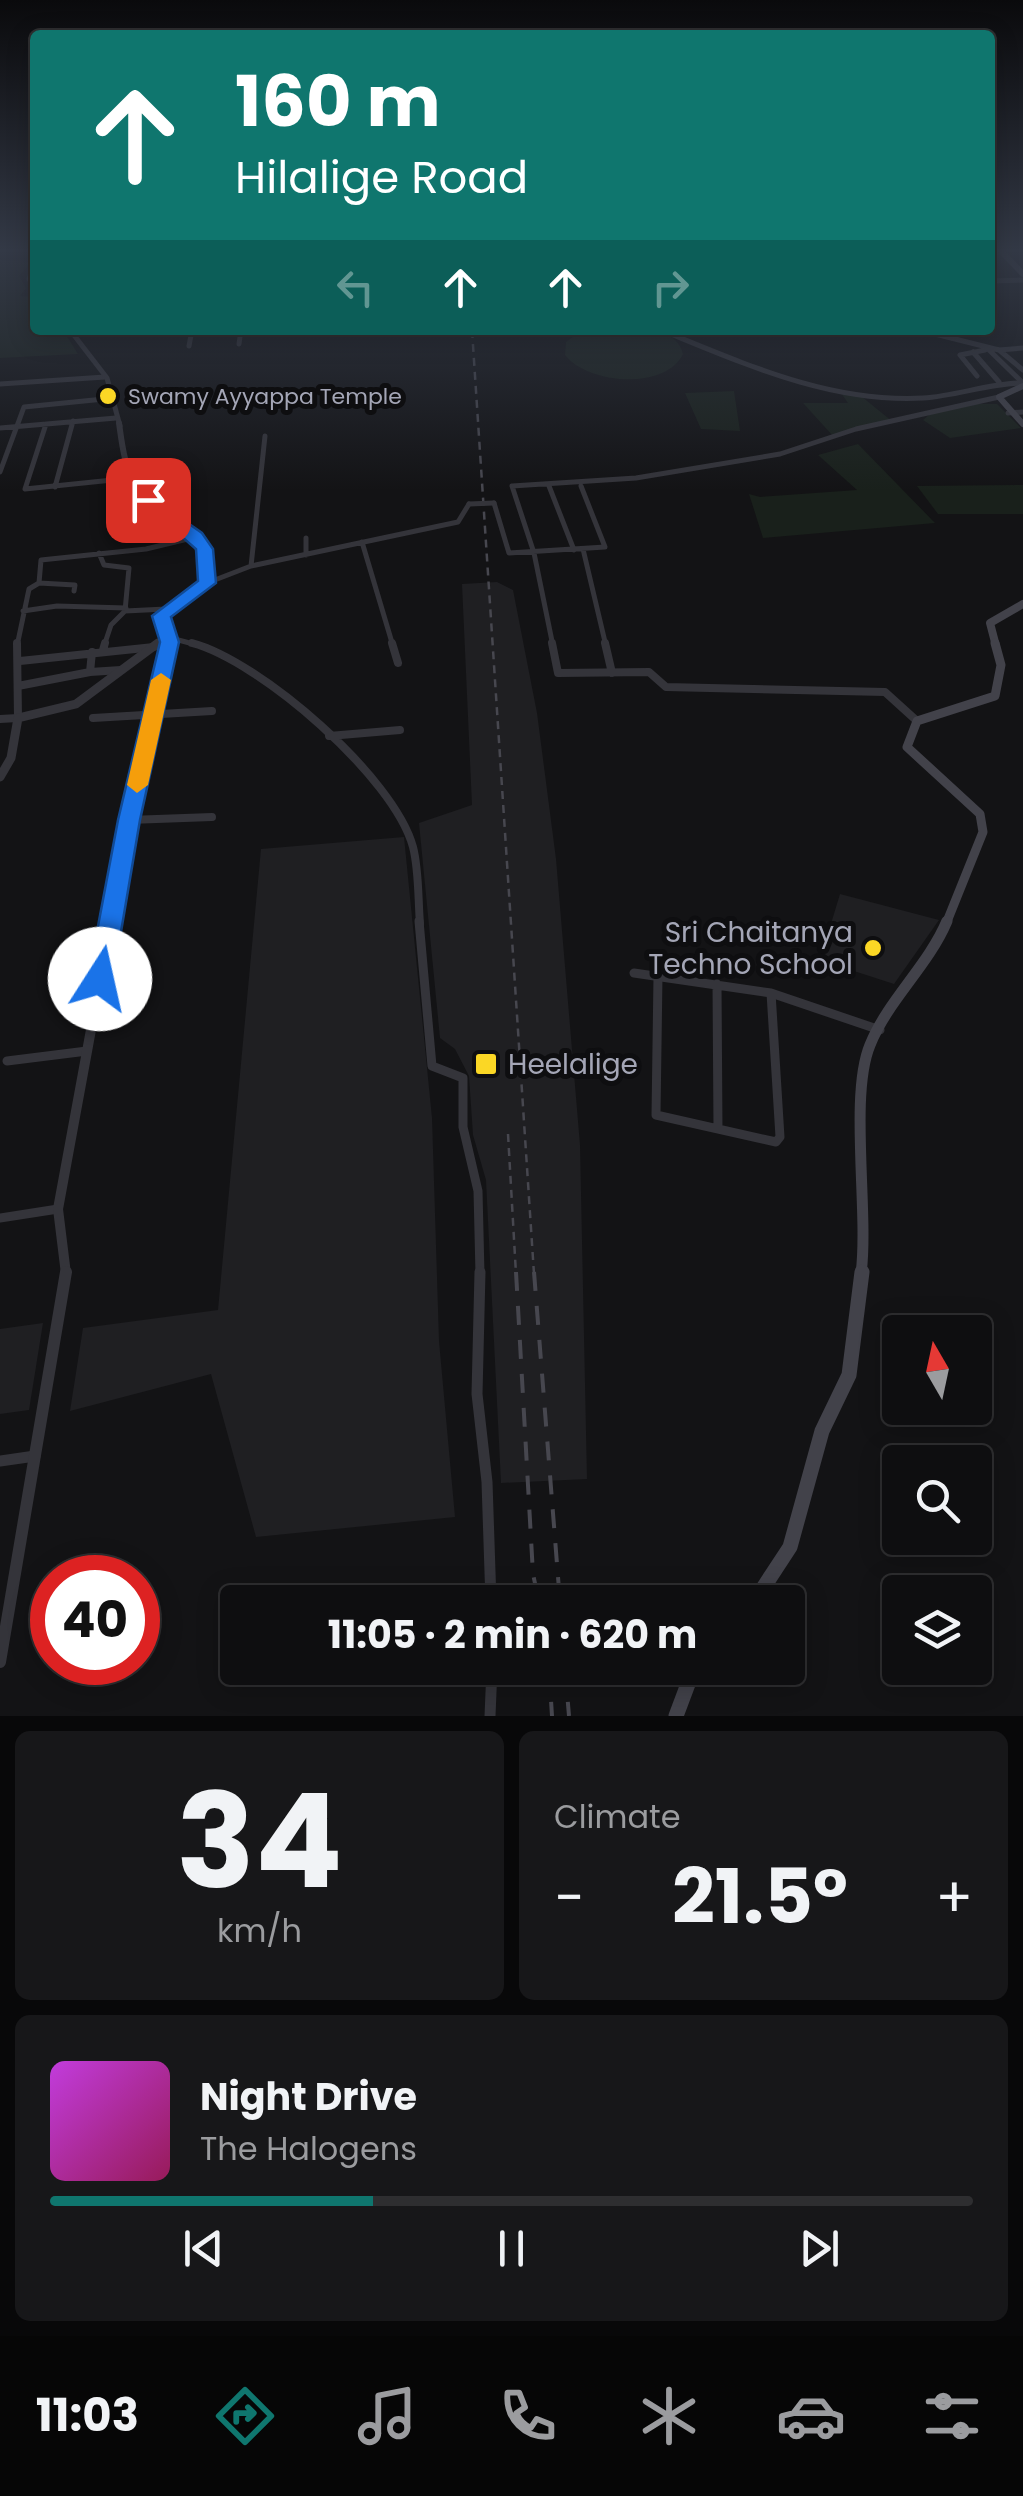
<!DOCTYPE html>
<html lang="en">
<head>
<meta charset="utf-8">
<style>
  body { margin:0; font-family:Poppins,sans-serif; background:#171719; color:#f1f3f6; height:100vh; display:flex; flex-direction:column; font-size:38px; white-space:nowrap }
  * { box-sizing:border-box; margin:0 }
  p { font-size:32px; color:#9b9c9f }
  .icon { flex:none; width:55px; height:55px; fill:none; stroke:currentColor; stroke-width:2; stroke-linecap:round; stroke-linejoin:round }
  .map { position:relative; height:1716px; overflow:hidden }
  .panel { display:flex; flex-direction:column; gap:15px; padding:15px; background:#080809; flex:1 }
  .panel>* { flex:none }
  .guide { position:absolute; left:30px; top:30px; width:965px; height:305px; border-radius:10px; box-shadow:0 5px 25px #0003,0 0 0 2px #2e2e30; background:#0f766e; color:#fff; overflow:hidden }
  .needle { width:65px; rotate:351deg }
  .controls { position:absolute; left:882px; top:1315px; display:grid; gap:20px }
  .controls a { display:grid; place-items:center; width:110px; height:110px; border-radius:10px; background:#0e0e10; box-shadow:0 5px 25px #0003,0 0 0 2px #2e2e30; font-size:50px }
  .speed { position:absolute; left:30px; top:1555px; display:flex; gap:20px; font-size:50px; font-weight:700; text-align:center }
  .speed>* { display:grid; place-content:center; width:130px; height:130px; border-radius:50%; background:#0e0e10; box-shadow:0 5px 25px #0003,0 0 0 2px #2e2e30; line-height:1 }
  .speed .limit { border:15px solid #d22; background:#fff; color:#111 }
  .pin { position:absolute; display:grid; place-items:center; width:85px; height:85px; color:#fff; margin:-42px; border-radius:20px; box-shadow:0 5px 15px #0006 }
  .me { position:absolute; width:110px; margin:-55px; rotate:10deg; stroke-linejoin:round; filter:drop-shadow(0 0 8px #0008) }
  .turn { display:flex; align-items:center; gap:35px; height:210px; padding:0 40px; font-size:45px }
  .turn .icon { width:130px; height:130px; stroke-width:2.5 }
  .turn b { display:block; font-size:70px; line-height:85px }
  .lanes { display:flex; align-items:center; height:95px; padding:0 40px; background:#0003; justify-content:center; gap:50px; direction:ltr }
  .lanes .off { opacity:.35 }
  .big { font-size:75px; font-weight:700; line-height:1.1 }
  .panel .card { flex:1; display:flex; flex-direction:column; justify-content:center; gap:15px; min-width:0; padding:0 35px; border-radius:15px; background:#171719 }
  .panel .dial { align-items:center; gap:0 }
  .dial b { font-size:130px; line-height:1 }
  .song { display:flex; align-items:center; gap:30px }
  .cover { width:120px; height:120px; border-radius:15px; background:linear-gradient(135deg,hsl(290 70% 55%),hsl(330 70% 35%)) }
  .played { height:10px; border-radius:5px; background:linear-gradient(90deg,#0f766e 35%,#2e2e30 35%) }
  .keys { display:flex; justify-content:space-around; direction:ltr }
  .heat { display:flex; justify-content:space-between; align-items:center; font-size:55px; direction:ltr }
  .panel .tiles { flex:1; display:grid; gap:15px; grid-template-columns:1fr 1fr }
  .card:last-child { grid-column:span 2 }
  .trip { position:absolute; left:220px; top:1585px; width:585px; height:100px; border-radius:10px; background:#0e0e10; box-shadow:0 5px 25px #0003,0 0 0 2px #2e2e30; font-weight:700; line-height:100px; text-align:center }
  .tab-bar { display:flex; height:160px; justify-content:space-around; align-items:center; background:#060606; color:#9b9c9f }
  .tab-bar .icon { width:70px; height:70px }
  .tab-bar .selected { color:#0f766e }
  .tab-bar b { font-size:45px; color:#f1f3f6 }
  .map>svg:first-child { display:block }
  .built { fill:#1f1f22 }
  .green { fill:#19201b }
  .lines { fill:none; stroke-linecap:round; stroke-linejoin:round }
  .minor-far3 { stroke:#34343a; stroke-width:5 }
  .minor-far2 { stroke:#34343a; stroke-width:8 }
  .minor-far1 { stroke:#34343a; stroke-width:9 }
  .minor { stroke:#34343a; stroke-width:11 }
  .tertiary-far4 { stroke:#34343a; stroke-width:5 }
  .tertiary-far3 { stroke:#34343a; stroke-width:6 }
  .tertiary-far2 { stroke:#34343a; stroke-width:9 }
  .tertiary-far1 { stroke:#34343a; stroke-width:10 }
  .tertiary { stroke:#34343a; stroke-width:12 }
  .secondary-far4 { stroke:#42424a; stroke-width:6 }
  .secondary-far3 { stroke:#42424a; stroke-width:8 }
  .secondary-far2 { stroke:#42424a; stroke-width:9 }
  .secondary-far1 { stroke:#42424a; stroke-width:11 }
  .secondary { stroke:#42424a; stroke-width:15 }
  .rail-far1 { stroke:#47474f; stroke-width:2.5; stroke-dasharray:8 6; stroke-linecap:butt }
  .rail { stroke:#47474f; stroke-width:4; stroke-dasharray:19 15; stroke-linecap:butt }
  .minor-bridge { stroke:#34343a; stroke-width:5 }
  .route { fill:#1a73e8; stroke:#114b97; stroke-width:2.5 }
  .slow { fill:#f59e0b }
  .poi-dot { fill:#fbd725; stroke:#0e0e10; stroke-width:4 }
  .labels { text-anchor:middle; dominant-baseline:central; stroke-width:10; stroke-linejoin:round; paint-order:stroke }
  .far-poi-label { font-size:22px; fill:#a4a6b6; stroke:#0e0e10; text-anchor:start }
  .poi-label { font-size:28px; fill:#a4a6b6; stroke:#0e0e10; text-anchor:end }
</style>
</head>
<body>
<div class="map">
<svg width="1023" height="1716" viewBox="0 0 1023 1716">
  <rect width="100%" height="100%" fill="#131315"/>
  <path class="built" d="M497,582L513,590L537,713L556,859L580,1145L587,1479L501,1483L486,1180L473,1135L469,1076L455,1049L440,1038L419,823L472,805L462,584Z
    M404,837L432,1118L439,1341L455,1517L256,1537L211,1374L70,1411L83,1328L218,1310L261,849Z
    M840,894L939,920L894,984L820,960Z
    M43,1323L29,1410L0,1414V1329Z"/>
  <path class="green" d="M0,260L31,262L19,276L26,288L20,296L35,297V330H63L78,354L0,358Z
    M582,330C611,330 674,317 683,354C665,391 587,384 565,355L566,342Z
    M734,391L740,431L701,429L685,393Z
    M841,393L861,396L893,422L833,436L803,403H848Z
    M972,404H997L1021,428L950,438L923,420L930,414Z
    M858,444L935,523L763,538L749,494L760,497L857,490L818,455Z
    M1023,485V514H938L917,486Z"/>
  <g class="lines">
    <path class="minor-far3" d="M990,281L1023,280
      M919,330L999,350L1023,348
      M222,334L223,330
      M239,344L241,330
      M189,346L192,330
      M989,350L1023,383
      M999,350L1023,370
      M973,352L999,382
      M977,376L960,355L985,350
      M0,384L105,377
      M1008,413L1023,412
      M46,424L25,489L132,478
      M0,428L116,418
      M0,472L24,407L114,398
      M549,486L574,550
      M55,487L73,421
      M494,503L509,553L605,547L581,486
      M306,538V555
      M362,542L393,646
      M583,549L606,646
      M99,553L104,565L129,568L125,611L111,625L104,646
      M251,566L265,436
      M39,583L75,585L74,591
      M207,583L251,566L458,522L469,504
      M23,611L57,606L126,608
      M125,611L166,609
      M167,637L201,646
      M17,646L29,589L39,583L41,560L146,549L196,537
      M553,646L534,553L512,486L636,478L780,454L856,429L999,397"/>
    <path class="minor-far2" d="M192,643C260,661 394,777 413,847C419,870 418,899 420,924
      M392,643L398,663
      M552,643L558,673L649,672L666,687L885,692L917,721
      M605,643L612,673
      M103,650L105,643
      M20,661L154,647
      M90,672L121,670
      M18,686L90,672L92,652
      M93,718L212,711
      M0,719L18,718L17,643
      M329,736L400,730
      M129,820L212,817"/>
    <path class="minor-far1" d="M419,921L432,1066L463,1078V1127L478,1191L480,1274
      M634,973L771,993L880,1030
      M658,976L656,1115L776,1142L780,1137L771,993
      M717,984L718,1129
      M7,1061L87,1051
      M0,1218L58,1209"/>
    <path class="minor" d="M480,1272L477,1394L487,1482L491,1602
      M0,1461L35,1456
      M490,1716L492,1668"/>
    <path class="tertiary-far4" d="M35,261L29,279L35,286
      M70,330L107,378L120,426
      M661,330C745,364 830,403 923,398C957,396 989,383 1023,383"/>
    <path class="tertiary-far3" d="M119,423C122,444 124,466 136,484C167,529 197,517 207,583L161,615L168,646
      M155,646L167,637"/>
    <path class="tertiary-far2" d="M0,777L11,758L18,718L76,704L158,643
      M110,924L169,643"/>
    <path class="tertiary-far1" d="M66,1274L58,1209L111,921"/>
    <path class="tertiary" d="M0,1662L66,1272"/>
    <path class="secondary-far4" d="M1001,251L1023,274
      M1023,386L999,397L1023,424"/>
    <path class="secondary-far3" d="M996,646L990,623L1023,604"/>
    <path class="secondary-far2" d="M946,924L983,832L980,814L907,747L917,721L995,696L1001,665L995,643"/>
    <path class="secondary-far1" d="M861,1274C869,1213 849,1095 870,1045C888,1000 928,966 947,921"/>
    <path class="secondary" d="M754,1602L790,1547L822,1431L849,1375L862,1272
      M676,1716L694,1668"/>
    <path class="rail-far1" d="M472,330L534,1274
      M508,1134L516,1274"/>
    <path class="rail" d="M516,1272L533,1574L539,1602
      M534,1272L560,1602
      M549,1668L552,1716
      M565,1668L569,1716"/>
    <path class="minor-bridge" d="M469,504L494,503"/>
  </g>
  <linearGradient id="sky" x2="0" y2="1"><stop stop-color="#0a0a0c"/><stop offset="0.51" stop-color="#333946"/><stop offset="1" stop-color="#333946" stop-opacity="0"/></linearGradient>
  <rect width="1023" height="491" fill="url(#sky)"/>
  <path class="route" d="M148,495L202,533L213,549L216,583L171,617L179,642L140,820L113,979L100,989L88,979L118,820L160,642L152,616L198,581L196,549L143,503V496Z"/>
  <path class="slow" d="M161,673L171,680L148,785L137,793L127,785L151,680Z"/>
  <g class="poi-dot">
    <circle cx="108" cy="396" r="10"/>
    <circle cx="873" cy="948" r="10"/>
    <rect x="474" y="1052" width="24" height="24" rx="5"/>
  </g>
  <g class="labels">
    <g class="far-poi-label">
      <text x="128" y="396">Swamy Ayyappa Temple</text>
    </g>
    <g class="poi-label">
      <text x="853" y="932">Sri Chaitanya<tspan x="853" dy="32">Techno School</tspan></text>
      <text x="508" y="1064" text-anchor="start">Heelalige</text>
    </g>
  </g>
</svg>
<div class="controls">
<a><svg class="needle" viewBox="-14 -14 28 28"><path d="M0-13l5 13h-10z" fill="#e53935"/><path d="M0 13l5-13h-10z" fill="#9b9c9f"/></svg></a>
<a><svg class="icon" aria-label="search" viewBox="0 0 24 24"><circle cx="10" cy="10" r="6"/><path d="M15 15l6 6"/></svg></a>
<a><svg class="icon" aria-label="layers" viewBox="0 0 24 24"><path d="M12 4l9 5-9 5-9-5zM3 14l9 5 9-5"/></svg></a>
</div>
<div class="speed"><div class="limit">40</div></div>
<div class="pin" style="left:148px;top:500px;background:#d93025"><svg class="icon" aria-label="arrive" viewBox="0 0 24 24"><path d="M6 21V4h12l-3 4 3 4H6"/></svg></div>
<svg class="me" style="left:100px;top:979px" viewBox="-20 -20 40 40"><circle r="19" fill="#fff"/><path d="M0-13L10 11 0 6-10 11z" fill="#1a73e8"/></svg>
<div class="trip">11:05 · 2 min · 620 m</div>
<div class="guide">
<div class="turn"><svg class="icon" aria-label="ahead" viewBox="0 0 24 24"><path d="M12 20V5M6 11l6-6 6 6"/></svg><div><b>160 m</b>Hilalige Road</div></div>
<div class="lanes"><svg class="icon off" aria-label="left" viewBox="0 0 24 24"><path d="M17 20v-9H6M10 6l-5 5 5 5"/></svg><svg class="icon" aria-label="ahead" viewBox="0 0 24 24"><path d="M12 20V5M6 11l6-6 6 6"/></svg><svg class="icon" aria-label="ahead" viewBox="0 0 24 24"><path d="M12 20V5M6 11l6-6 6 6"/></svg><svg class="icon off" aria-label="right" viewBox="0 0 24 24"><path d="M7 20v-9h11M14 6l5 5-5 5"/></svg></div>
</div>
</div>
<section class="panel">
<div class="tiles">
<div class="card dial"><b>34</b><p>km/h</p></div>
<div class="card"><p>Climate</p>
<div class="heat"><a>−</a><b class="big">21.5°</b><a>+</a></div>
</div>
<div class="card">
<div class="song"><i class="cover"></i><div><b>Night Drive</b><p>The Halogens</p></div></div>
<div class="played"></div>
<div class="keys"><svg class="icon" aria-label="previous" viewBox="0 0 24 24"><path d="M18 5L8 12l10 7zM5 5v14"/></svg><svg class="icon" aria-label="pause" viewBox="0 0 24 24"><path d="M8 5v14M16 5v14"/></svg><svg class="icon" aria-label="next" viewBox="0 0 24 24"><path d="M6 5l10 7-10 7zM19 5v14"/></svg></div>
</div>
</div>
</section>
<nav class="tab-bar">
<b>11:03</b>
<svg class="icon selected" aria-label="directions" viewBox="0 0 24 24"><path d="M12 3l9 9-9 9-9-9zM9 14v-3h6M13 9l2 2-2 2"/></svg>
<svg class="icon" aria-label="music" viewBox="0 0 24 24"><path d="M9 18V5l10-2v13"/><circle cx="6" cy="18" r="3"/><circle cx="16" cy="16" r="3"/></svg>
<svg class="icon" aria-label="phone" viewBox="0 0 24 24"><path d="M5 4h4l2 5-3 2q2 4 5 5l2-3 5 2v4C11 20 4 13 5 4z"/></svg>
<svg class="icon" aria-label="climate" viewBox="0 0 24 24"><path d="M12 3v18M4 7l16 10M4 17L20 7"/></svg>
<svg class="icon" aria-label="car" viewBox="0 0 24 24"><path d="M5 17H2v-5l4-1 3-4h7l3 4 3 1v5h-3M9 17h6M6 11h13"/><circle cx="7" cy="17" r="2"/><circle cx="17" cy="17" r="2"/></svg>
<svg class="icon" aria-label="filters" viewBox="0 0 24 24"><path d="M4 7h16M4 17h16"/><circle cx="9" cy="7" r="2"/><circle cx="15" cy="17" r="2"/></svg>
</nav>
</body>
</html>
